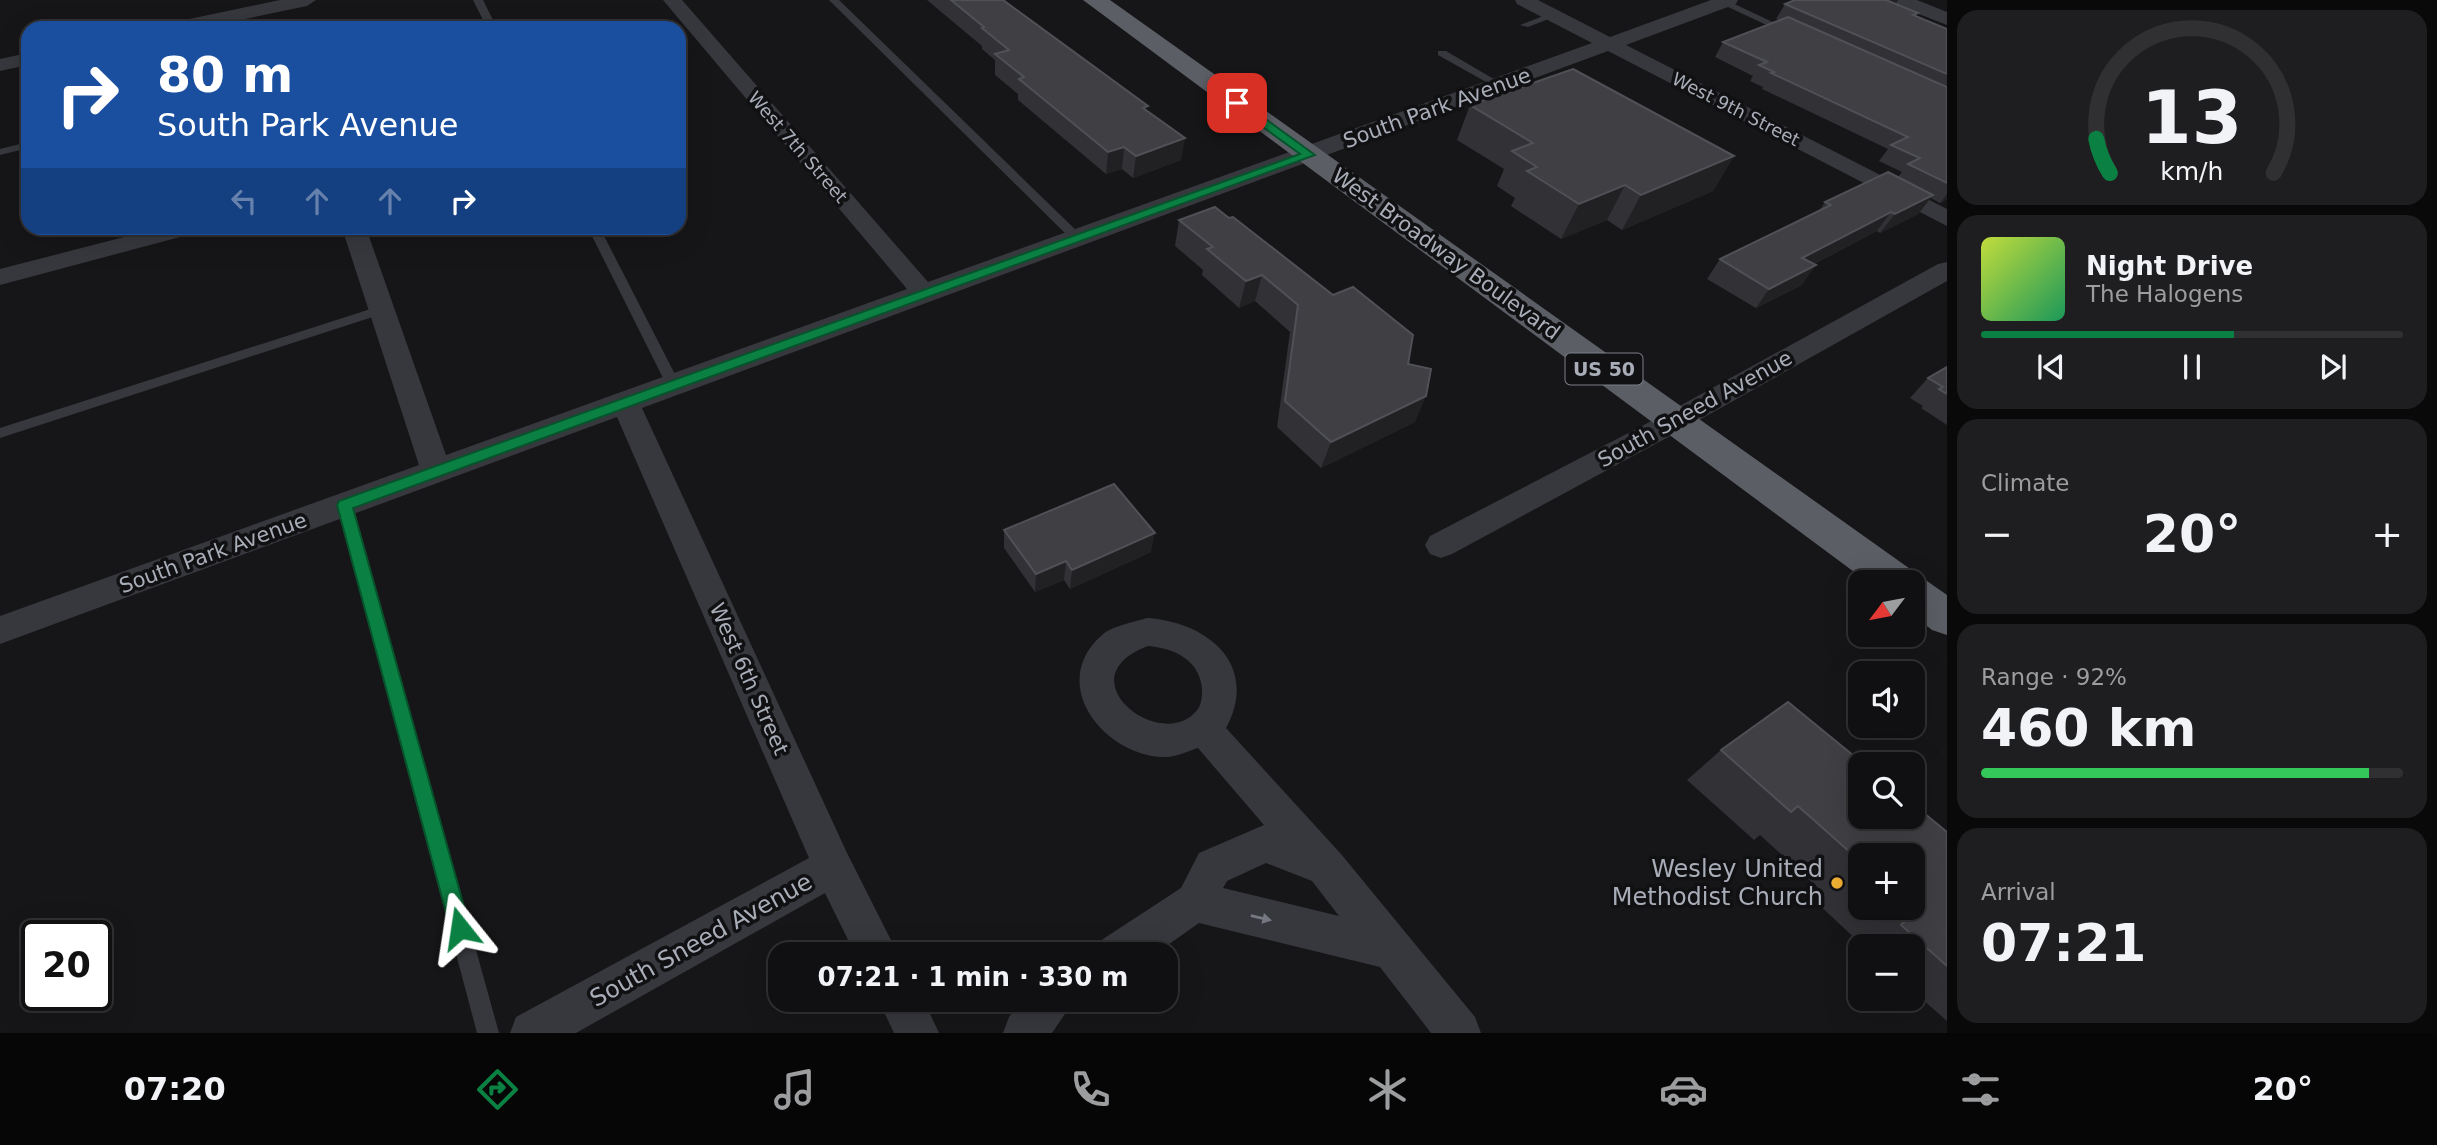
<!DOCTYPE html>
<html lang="en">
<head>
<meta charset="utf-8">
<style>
  body { margin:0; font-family:"DejaVu Sans",sans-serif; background:#1e1e20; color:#f1f3f6; height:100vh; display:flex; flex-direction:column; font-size:26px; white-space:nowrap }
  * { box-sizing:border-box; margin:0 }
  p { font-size:23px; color:#9c9d9f }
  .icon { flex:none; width:38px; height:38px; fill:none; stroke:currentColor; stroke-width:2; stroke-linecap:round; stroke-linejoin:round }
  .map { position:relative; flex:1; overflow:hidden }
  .drawer { display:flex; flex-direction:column; gap:10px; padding:10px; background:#09090a; width:490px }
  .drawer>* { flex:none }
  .banner { position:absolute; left:21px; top:21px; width:665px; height:214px; border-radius:21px; box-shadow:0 7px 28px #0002,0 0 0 2px #303032; background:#1a4fa0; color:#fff; overflow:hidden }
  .needle { width:46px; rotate:238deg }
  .fabs { position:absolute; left:1848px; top:570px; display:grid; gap:14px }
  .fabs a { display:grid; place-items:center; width:77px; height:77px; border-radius:14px; background:#101012; box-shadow:0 7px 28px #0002,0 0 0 2px #303032; font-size:35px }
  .speed { position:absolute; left:21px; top:920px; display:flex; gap:14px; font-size:35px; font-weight:700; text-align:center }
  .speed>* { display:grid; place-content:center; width:91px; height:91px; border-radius:50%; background:#101012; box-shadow:0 7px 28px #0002,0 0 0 2px #303032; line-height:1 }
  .speed .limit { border:4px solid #111; border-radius:10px; background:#fff; color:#111 }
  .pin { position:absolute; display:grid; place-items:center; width:60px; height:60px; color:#fff; margin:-30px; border-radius:14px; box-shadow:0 4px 10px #0006 }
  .me { position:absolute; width:77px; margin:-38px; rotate:345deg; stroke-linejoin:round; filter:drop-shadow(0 0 5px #0008) }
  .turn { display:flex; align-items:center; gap:24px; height:147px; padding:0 21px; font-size:32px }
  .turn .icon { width:91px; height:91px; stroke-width:2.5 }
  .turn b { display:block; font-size:49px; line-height:60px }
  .lanes { display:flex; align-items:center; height:66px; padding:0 21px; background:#0003; justify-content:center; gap:35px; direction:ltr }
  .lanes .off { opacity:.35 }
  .big { font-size:52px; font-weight:700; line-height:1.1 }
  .drawer .widget { flex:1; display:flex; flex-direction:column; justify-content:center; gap:10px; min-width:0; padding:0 24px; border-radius:21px; background:#1e1e20 }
  .drawer .dial { align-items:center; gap:0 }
  .dial svg { height:182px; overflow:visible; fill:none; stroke:#303032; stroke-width:7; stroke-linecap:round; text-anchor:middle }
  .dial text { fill:#f1f3f6; stroke:none }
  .song { display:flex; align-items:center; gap:21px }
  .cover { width:84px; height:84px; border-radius:10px; background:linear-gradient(135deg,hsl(70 70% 55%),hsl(150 70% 35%)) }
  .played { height:7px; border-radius:4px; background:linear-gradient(90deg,#0b8043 60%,#303032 60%) }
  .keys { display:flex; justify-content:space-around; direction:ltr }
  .heat { display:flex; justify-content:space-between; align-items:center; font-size:38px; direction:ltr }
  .charge { height:10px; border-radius:5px; background:linear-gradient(90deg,#34c759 92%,#303032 0) }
  .trip { position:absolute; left:768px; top:942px; width:410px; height:70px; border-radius:21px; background:#101012; box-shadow:0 7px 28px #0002,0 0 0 2px #303032; font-weight:700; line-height:70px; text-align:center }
  .tab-bar { display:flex; height:112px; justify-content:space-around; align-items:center; background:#060607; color:#9c9d9f }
  .tab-bar .icon { width:49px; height:49px }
  .tab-bar .active { color:#0b8043 }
  .tab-bar b { font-size:32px; color:#f1f3f6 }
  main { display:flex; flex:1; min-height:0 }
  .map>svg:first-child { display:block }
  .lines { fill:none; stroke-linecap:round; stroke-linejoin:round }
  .service { fill:#37383d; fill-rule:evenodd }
  .minor { fill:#37383d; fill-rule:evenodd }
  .trunk { fill:#5b5e65; fill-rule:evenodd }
  .wall { fill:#323236; fill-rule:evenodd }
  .shaded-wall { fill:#212124 }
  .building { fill:#3f3f44; stroke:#4f5156; stroke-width:2 }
  .oneway { fill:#757881 }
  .route { fill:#0b8043; stroke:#07532c; stroke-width:2 }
  .poi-dot { fill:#f2b134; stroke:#111113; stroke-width:2.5 }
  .labels { text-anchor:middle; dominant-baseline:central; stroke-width:7; stroke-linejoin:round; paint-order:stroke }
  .far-street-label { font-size:18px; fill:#a8adb8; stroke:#111113 }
  .shield { fill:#111113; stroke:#7b7e86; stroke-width:2 }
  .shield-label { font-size:19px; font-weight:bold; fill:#a8adb8 }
  .street-label { font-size:21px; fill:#a8adb8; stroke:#111113 }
  .near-poi-label { font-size:24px; fill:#a8adb8; stroke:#111113; text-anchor:end }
  .near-street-label { font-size:24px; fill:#a8adb8; stroke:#111113 }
</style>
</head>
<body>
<main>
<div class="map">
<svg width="1947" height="1033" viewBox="0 0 1947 1033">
  <rect width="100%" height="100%" fill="#161618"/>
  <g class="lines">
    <path class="service" d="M473,0H483L497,28H487Z
      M829,0H839L1082,236V242H1074Z
      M1713,0H1726L1794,32L1786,34Z
      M1551,13L1559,15L1528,27L1520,25Z
      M1438,51H1446L1504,85L1495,87L1438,55Z
      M28,142V148L0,155V149Z
      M588,228H600L681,386L679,389L674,391L667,386Z
      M383,305L390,309L388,312L0,438V428Z
      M345,499L353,505L499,1033H477L337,505Z"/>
    <path class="minor" d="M280,0H316L307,6L202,28H165L175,22Z
      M663,0H682L928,282L1592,43L1517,4L1515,0H1538L1610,37L1711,0H1738L1736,4L1626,45L1947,209V226L1608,51L642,408L847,853L898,954H855L825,893L576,1033H510L516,1017L809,858L617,417L0,644V616L419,465L342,228H366L446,455L907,289Z
      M1891,0H1917L1947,12V25L1893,4Z
      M28,53V65L0,71V59Z
      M159,228H198L195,233L0,285V269Z
      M1947,262V281L1685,428L1452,554L1441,558L1430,554L1425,545L1430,536L1665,414L1938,264Z
      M1147,618C1208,622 1260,665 1226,728L1341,854L1475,1017L1481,1033H1431L1380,967L1199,923L1155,954H1097L1103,939L1181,888L1199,853L1264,825L1198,748C1188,751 1176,757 1166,757C1105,757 1046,684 1102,635C1112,626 1134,622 1147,618ZM1148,646C1173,648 1199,659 1202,688C1202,695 1202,703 1198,709C1163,756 1062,678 1148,646ZM1266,863L1312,881L1339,916L1223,888L1227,881Z
      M878,999H923L939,1033H894Z
      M1023,999H1072L1065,1014L1052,1033H1003L1009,1017Z"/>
    <path class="trunk" d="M1083,0H1110L1913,571L1916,578L1927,581L1947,595V635L1932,630L1913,615V583H1869Z"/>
  </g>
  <path class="wall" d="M927,0H1003L1148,111L1181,160L1133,178L1122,169L1106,174L1018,100V94L995,75V60L982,49V46Z
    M1795,0H1898L1896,4L1918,13L1916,16L1947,29V199L1940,203L1931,198L1918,214L1880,233L1877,231L1814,264L1802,285L1756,308L1707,279L1720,259L1819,211L1825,202L1898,177L1902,172L1879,161L1888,149L1762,89L1763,87L1750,81L1753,76L1715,57L1723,42L1779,20L1776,19L1785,4Z
    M1470,105L1734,156L1713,191L1622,230L1607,220L1561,239L1511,206L1515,198L1497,186L1504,169L1457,140Z
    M1179,220L1408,364L1415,422L1321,468L1277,427L1290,332L1255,301L1239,308L1202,275L1203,270L1175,246Z
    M1947,367V425L1921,408L1923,406L1910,398L1928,378Z
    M1004,530L1151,552L1070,589L1064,580L1035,592L1004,548Z
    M1721,750L1947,832V1021L1922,999L1913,1003L1909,999H1913V947H1860V955L1855,950L1861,944L1815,901L1824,893L1760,835L1754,840L1687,780ZM1860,856L1913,908H1860Z"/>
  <path class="shaded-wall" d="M1883,0H1898L1894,7Z
    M1185,138L1181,160L1133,178L1136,156Z
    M1124,147L1122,169L1106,174L1108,152Z
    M1734,156L1713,191L1622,230L1641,195Z
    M1625,185L1607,220L1561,239L1579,204Z
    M1947,194V199L1940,203Z
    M1933,195L1918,214L1880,233L1895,214Z
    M1891,212L1877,231L1788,277L1802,258Z
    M1816,265L1802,285L1756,308L1769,289Z
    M1262,275L1255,301L1239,308L1246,281Z
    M1426,396L1415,422L1321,468L1331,442Z
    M1155,533L1151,552L1070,589L1072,570Z
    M1066,561L1064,580L1035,592L1036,574Z"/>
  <path class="building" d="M951,0H1003L1148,106L1143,108L1185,138L1136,156L1124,147L1108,152L1019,79L1024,77L995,54L1009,50L982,28L984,27Z
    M1795,0H1886L1918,13L1913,15L1947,29V74L1785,4Z
    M1788,17L1947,87V183L1908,164L1920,158L1891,145L1908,137L1771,73L1774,72L1759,65L1767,62L1723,42Z
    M1573,69L1734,156L1641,195L1625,185L1579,204L1527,171L1537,167L1512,151L1533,143L1470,105Z
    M1888,172L1933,195L1895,214L1891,212L1802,258L1816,265L1769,289L1720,259L1831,205L1825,202Z
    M1215,207L1229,218L1233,217L1333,295L1353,287L1413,335L1408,364L1431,369L1426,396L1331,442L1285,401L1298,305L1262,275L1246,281L1207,249L1213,247L1179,220Z
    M1947,367V394L1939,389L1943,387L1928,378Z
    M1114,484L1155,533L1072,570L1066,561L1036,574L1004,530Z
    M1788,702L1865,765H1860V817H1913V804L1947,832V966L1901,925L1907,919L1895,908H1913V856H1860V861L1798,806L1791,812L1721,750Z"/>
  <defs><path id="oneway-solid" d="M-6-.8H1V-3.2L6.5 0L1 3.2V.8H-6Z" transform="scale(1.75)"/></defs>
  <use class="oneway" href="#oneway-solid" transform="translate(1261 918) rotate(13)"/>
  <path class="route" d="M1234,101H1241L1315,155L353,508L470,928L467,935L460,938L452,935L337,505L339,501L1300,154L1234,106Z"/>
  <circle class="poi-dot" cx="1837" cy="883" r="7"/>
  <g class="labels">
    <g class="far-street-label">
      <text transform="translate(1736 109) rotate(27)">West 9th Street</text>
      <text transform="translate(798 147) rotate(49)">West 7th Street</text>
    </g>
    <rect class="shield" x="1565.5" y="353.5" width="77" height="31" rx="5"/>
    <g class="shield-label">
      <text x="1604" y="369">US 50</text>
    </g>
    <g class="street-label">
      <text transform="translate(1437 108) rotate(-20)">South Park Avenue</text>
      <text transform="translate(1446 254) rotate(36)">West Broadway Boulevard</text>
      <text transform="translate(1695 409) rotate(-29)">South Sneed Avenue</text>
      <text transform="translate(213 553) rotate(-20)">South Park Avenue</text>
      <text transform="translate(749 679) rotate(66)">West 6th Street</text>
    </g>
    <g class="near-poi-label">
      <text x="1823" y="869">Wesley United<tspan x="1823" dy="28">Methodist Church</tspan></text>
    </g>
    <g class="near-street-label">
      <text transform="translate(701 940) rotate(-29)">South Sneed Avenue</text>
    </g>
  </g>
</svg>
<div class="fabs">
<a><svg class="needle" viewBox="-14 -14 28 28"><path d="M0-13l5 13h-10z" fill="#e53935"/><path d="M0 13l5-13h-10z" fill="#9c9d9f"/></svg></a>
<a><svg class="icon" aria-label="sound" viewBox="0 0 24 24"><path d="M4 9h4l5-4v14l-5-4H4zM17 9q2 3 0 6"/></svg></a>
<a><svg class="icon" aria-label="search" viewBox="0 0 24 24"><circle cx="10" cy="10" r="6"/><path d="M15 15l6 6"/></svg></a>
<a>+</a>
<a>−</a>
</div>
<div class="speed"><div class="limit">20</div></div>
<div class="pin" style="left:1237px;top:103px;background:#d93025"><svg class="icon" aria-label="arrive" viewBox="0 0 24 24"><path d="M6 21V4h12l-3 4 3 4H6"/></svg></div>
<svg class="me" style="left:460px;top:928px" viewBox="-20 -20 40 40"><path d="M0-17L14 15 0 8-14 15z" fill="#0b8043" stroke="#fff" stroke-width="4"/></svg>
<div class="trip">07:21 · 1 min · 330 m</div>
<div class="banner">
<div class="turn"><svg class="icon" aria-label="right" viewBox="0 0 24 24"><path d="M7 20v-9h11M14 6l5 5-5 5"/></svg><div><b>80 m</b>South Park Avenue</div></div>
<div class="lanes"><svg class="icon off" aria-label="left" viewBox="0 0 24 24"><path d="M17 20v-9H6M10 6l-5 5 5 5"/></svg><svg class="icon off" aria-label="ahead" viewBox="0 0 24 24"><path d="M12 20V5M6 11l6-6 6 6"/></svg><svg class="icon off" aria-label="ahead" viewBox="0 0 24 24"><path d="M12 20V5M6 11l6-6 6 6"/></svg><svg class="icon" aria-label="right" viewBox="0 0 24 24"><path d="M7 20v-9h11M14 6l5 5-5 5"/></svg></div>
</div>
</div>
<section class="drawer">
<div class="widget dial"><svg viewBox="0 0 100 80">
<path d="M14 69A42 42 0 1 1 86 69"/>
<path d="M14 69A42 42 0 0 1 8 54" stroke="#0b8043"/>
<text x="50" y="56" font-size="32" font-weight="700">13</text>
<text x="50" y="72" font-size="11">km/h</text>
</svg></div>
<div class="widget">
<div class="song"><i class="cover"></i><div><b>Night Drive</b><p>The Halogens</p></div></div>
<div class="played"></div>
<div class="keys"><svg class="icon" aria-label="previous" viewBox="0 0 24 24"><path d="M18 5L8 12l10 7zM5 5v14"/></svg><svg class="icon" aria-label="pause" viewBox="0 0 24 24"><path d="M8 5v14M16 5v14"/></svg><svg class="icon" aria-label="next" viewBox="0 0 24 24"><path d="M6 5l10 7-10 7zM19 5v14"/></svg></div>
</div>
<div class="widget"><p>Climate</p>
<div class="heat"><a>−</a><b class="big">20°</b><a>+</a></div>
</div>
<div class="widget"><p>Range · 92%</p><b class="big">460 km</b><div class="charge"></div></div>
<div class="widget"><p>Arrival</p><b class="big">07:21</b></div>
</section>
</main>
<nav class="tab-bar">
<b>07:20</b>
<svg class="icon active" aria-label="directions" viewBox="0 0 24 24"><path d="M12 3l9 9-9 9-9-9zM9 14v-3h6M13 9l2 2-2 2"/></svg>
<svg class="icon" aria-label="music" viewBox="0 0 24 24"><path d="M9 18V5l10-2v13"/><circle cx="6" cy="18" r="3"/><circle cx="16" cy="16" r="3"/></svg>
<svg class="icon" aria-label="phone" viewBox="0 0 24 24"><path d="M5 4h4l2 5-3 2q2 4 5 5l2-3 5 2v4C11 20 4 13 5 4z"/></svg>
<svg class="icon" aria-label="climate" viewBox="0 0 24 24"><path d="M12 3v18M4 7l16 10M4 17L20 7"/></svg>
<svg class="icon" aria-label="car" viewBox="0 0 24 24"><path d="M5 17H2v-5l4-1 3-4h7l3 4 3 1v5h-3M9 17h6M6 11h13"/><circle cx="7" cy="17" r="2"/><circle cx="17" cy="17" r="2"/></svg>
<svg class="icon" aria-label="filters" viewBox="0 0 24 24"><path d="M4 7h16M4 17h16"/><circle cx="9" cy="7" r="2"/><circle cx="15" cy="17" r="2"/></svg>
<b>20°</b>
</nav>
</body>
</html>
